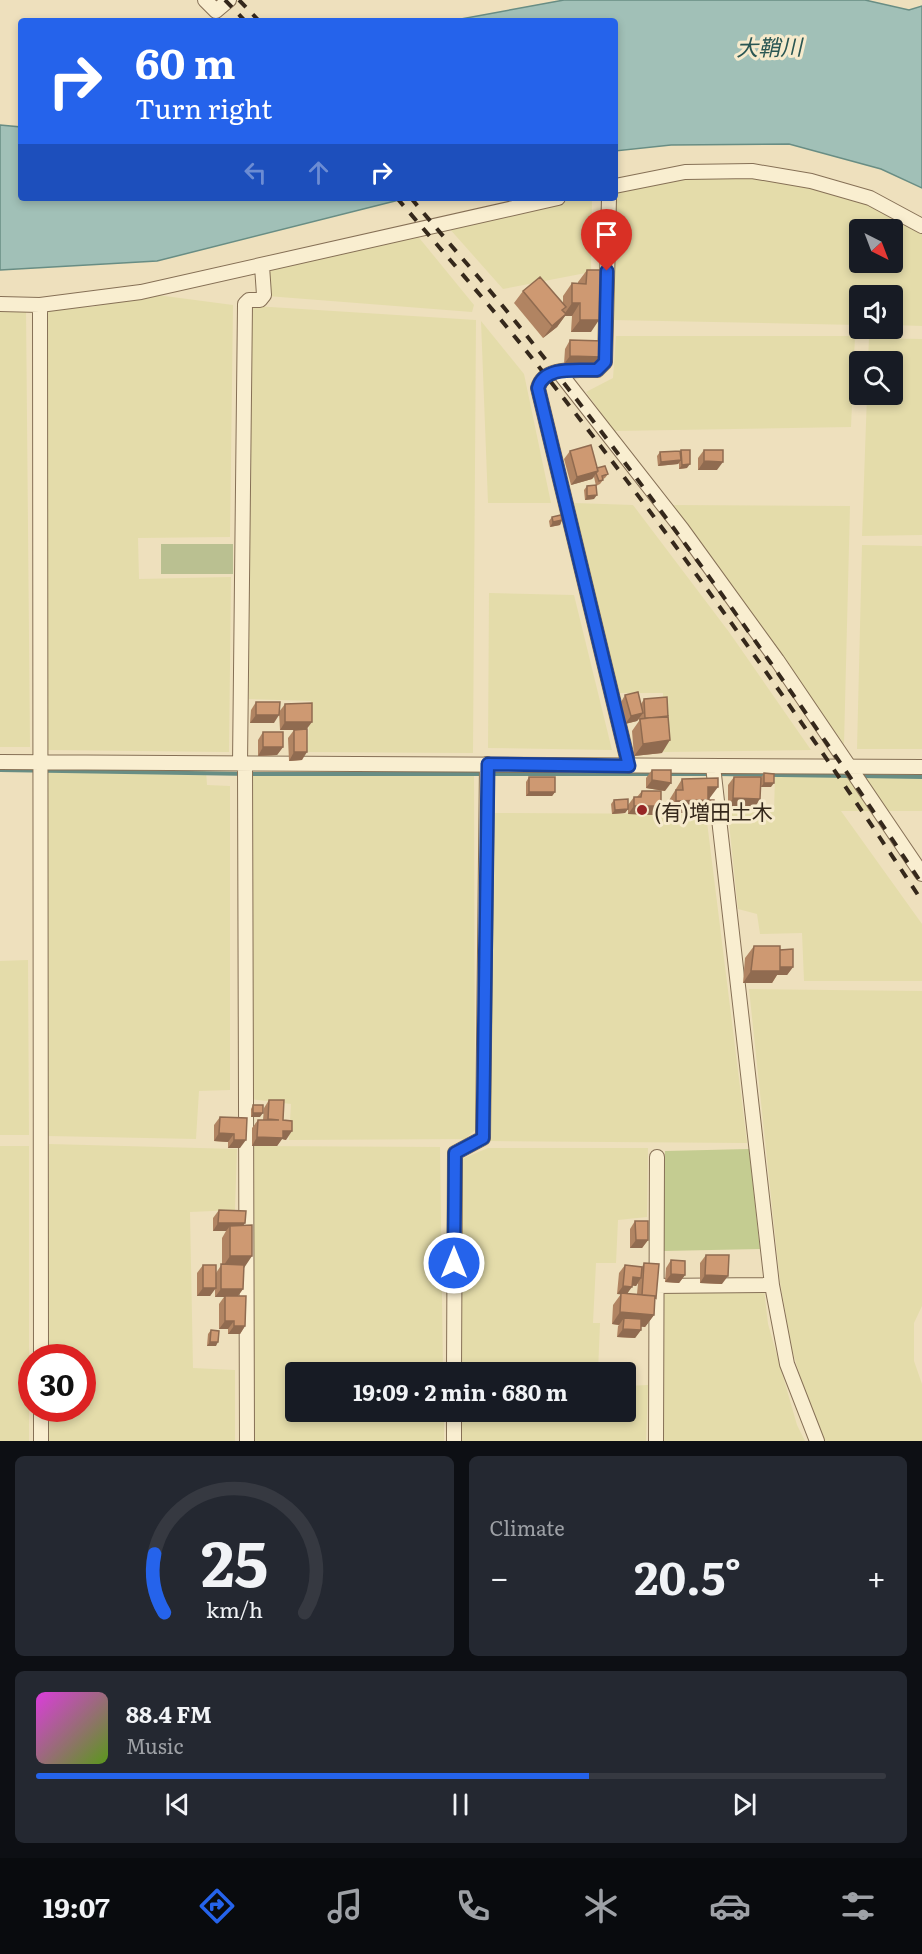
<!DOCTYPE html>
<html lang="en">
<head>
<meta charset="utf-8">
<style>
  body { margin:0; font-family:Literata,"Noto Sans JP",serif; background:#242831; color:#f1f3f6; height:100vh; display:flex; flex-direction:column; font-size:22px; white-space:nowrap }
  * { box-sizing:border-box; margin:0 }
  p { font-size:20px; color:#9ea1a6 }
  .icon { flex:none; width:33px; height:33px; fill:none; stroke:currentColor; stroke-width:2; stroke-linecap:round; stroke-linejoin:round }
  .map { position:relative; height:1441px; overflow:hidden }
  .drawer { display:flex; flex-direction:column; gap:15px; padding:15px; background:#0d0f14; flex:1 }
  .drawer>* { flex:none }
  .banner { position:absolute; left:18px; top:18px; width:600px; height:183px; border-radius:6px; box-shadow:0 3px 9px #0003; background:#2563eb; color:#fff; overflow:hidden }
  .needle { width:39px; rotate:138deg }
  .fabs { position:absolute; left:849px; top:219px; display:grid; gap:12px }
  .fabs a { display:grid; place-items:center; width:54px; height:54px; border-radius:6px; background:#171b24; box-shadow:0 3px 9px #0003; font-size:30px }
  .speed { position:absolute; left:18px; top:1344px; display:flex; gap:12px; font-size:30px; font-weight:700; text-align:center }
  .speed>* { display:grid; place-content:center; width:78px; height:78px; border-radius:50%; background:#171b24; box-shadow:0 3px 9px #0003; line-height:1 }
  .speed .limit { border:9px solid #d22; background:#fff; color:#111 }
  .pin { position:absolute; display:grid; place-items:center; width:51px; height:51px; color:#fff; margin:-62px -26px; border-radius:50% 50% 50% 0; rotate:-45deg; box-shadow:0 0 6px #0007 }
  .pin .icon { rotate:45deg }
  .me { position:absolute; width:66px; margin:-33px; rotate:0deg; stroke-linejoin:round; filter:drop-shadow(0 0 4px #0008) }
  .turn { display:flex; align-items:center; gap:21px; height:126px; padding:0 18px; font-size:27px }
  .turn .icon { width:78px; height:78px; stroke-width:2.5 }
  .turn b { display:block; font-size:42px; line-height:51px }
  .lanes { display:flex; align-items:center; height:57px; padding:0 18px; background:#0003; justify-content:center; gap:30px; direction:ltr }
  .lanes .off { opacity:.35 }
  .big { font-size:45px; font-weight:700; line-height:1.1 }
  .drawer .widget { flex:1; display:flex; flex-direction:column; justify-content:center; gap:9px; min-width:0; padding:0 21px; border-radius:9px; background:#242831 }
  .drawer .dial { align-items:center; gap:0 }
  .dial svg { height:156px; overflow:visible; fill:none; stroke:#363941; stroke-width:7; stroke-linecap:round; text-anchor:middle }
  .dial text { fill:#f1f3f6; stroke:none }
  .song { display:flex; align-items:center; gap:18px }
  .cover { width:72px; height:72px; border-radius:9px; background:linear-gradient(135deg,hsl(300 70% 55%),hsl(90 70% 35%)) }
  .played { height:6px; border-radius:3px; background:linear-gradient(90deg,#2563eb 65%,#363941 65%) }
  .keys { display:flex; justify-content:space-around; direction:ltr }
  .heat { display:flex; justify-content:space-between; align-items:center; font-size:33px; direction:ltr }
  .drawer .tiles { flex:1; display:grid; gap:15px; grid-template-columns:1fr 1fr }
  .widget:last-child { grid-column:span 2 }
  .trip { position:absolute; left:285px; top:1362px; width:351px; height:60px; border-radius:6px; background:#171b24; box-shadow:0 3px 9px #0003; font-weight:700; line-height:60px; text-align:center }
  .tabs { display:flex; height:96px; justify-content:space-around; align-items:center; background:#090b0e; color:#9ea1a6 }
  .tabs .icon { width:42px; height:42px }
  .tabs .current { color:#2563eb }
  .tabs b { font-size:27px; color:#f1f3f6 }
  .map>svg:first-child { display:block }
  .farmland { fill:#e4dcaa; fill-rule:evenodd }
  .green { fill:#c4cc91 }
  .cemetery { fill:#bac091 }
  .water { fill:#a1c0b7; stroke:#688d84; stroke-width:1.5 }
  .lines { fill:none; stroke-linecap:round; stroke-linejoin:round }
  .stream { stroke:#688d84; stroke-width:4 }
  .minor-casing { stroke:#867056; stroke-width:16 }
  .minor { stroke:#f9eed0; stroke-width:14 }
  .rail { stroke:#35281b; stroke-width:4; stroke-dasharray:10 10; stroke-linecap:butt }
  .wall { fill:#b18462; fill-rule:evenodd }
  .shaded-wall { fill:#906b50 }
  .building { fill:#ce9972; stroke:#906b50; stroke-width:1.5 }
  .route-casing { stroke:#184099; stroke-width:15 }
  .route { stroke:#2563eb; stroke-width:10 }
  .poi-dot { fill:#972625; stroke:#f6eacc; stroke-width:2 }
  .labels { text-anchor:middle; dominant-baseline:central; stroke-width:6; stroke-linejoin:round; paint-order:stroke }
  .poi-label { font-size:21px; fill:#35281b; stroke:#f6eacc; text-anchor:start }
  .water-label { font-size:22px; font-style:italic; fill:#2a5653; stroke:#f6eacc }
</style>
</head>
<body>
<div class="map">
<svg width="922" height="1441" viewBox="0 0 922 1441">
  <rect width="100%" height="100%" fill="#eee0bd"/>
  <path class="farmland" d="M687,177H752L810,186L867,204L922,231V326L893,325L892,296H860L859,325L612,320L615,188ZM860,230H892V262H860Z
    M574,198H592L591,272L503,289L448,227Z
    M416,234L474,305L472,312L267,296V270Z
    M157,295L233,305L230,537L138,538L139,579L231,577L229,752L44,750L46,309L91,307Z
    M253,306L476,320L473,753L307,752L311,701L249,699L248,379Z
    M26,308L30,747H0V309Z
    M481,321L524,374L551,503H488Z
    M616,336H855L851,427L614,431L586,392L613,378Z
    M869,338L922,339V535L862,536L867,395L892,394V362L868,361Z
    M574,503L633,505L729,632L811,750L663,752V693H617Z
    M671,505L850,506L844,744Z
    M862,545L922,546V749H857Z
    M489,593L574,595L612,750L488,748Z
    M44,768L206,771L207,785L230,786V1090L199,1091L196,1139L48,1136Z
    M249,774H474L475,1130L465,1139L289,1140L291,1104L249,1099Z
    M775,776L922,778V811H841L922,924V981H804L802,933L760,934L757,914L738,909L728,813L774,812Z
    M490,813L706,814L747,1143L490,1141Z
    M28,960L29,1135H0V961Z
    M749,989L922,991V1306L914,1323V1361L922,1384V1441H825L810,1408L792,1350L780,1282Z
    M49,1144L237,1149L235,1210L190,1212L193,1368L235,1370V1441H46V1409L82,1408V1358L47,1357Z
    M0,1146H29V1441H0Z
    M251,1146L440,1147L443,1372H296V1412H444V1441H251Z
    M488,1148H648L647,1217L618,1220L616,1263H596L593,1323H600L598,1372H461L462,1159Z
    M764,1289L768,1324L797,1425L805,1441H662L661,1291Z
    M648,1385L646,1441H461V1412H626V1386Z"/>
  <path class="green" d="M749,1149L760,1249L663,1251L665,1151Z"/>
  <path class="cemetery" d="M161,544H233V574H161Z"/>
  <path class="water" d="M564,0H865L909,10L922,6V188L881,169L789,144L671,145L615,151V21H450Z
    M0,125L21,127V198H407L157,261L0,270Z"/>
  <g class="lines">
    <path class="stream" d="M0,770L251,774H653
      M667,774H710
      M718,774L851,776
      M859,776L922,777"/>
    <g class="minor-casing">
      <path id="minor" d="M205,0L216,11L229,0
        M615,186L685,172L752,171L811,181L870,198L922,226
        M609,198L605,362L597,370C578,371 544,365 538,388L629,766
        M0,304L40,305L141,292L558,198
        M40,305L41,1358
        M559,372L682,529L777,660L922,874
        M0,762L922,767
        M240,764L245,304L249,300H260L264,295L262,266
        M245,765L247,1441
        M713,766L772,1285L787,1364L817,1441
        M655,1286L772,1285
        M454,1372L455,1153L483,1138L487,764
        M41,1408V1441
        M454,1441V1412
        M656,1441L657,1157"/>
    </g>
    <use href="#minor" class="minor"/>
    <path class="rail" d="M225,0L245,21
      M239,0L259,21
      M397,198C438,246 480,294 520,343C663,522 796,710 922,901
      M411,198C449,244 490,289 527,336C667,513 797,696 922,884"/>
  </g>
  <path class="wall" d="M587,270L591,332H571L572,316H565L557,327L543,338L514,303L523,291L563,304V296L572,283L578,284V282Z
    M570,340L597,365L564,364L565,349Z
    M681,450L687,468L679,469V463L678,464L658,466L657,456L660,452H680Z
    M704,450L717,470H698V458Z
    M570,451L608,474L605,478L603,479V480L600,484L596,486L594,499L585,500L584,490L587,486H596L594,477L592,479L571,485L564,459Z
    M552,517L562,520L560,525L550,527L549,521Z
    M625,695L641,704L644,699L662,753L634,756L632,731L639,721V719L637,721L625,724L620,704Z
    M256,702L274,723H250L251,710Z
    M285,704L307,729L302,760L289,761L288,738L294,730H280L279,712Z
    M263,732L283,747L277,755L258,756V740Z
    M652,770L665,791L646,788V778Z
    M764,773L771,787H761V778Z
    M529,777L555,792L552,796H526V782Z
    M734,777L755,807H728V785Z
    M682,779L709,799H708L714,812L711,816H704V806L699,813H668V802Z
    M642,791L655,815L628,814V809L625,813L612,814L611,804L614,800L628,805L634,797H637Z
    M754,946L780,950L793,967L787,975H777L772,983H743L745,958Z
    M269,1100L283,1120L286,1140L282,1139L277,1146H252V1128L258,1120H263L264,1108Z
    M253,1105L260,1117H251V1109Z
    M220,1117L247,1118L240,1148H228V1142L214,1141V1125Z
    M219,1210L244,1226L243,1289L238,1296L245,1326L240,1334H228V1329H219V1304L224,1297H215V1288L210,1296H197V1273L203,1265L216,1273L222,1264V1238L226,1231H213V1218Z
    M635,1221L648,1240L642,1248H630V1229Z
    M706,1255L722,1284L700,1283V1263Z
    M671,1260L685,1275L679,1283L665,1282L666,1268Z
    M644,1263L655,1300L654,1315L645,1327L641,1326V1330L635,1338L617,1337L618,1326L619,1325L612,1324L613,1305L621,1294H617L619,1273L625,1265L642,1267ZM638,1283L637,1294H627L632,1285L636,1286Z
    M211,1330L216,1346H207L208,1334Z"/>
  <path class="shaded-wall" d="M572,303H580L572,316H565L557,327L543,338L552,326L563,316Z
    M580,320H599L591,332H571Z
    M570,356L602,357L597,365L564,364Z
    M681,460L678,464L658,466L661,462Z
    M704,461L723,462L717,470H698Z
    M690,464L687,468L679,469L682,465Z
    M598,471L592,479L571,485L577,477Z
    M597,495L594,499L585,500L587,496Z
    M562,520L560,525L550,527L553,522Z
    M643,713L637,721L625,724L631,716Z
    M256,715H279L274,723H250Z
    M285,722H312L306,730H280Z
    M670,740L662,753L634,756L643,744Z
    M263,747H283L277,755L258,756Z
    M294,752H307L302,760L289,761Z
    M652,780L671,783L665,791L646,788Z
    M764,783H774L771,787H761Z
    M708,787H718L709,799H699Z
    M529,792H555L552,796H526Z
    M733,798L760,799L755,807H728Z
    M708,800L699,813H668L676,801Z
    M634,806H661L655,815L628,814Z
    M628,809L625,813L612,814L615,810Z
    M707,812H714L711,816H704Z
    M780,967H793L787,975H777L772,983H743L751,971Z
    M253,1113H263L260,1117H251Z
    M283,1131H292L286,1140L282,1139L277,1146H252L257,1137Z
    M219,1133L234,1134L228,1142L214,1141Z
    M234,1140H246L240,1148H228Z
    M218,1223H245L240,1231L230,1226L226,1231H213Z
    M636,1240H648L642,1248H630Z
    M230,1256H252L244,1268H222Z
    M671,1274L685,1275L679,1283L665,1282Z
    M705,1275L728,1276L722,1284L700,1283Z
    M633,1277L641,1278L636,1286L627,1285Z
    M623,1286L632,1287L626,1295L617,1294Z
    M203,1288H216L210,1296H197Z
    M221,1289H243L237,1297H215Z
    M620,1312L654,1315L645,1327L623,1325L624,1318L619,1325L612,1324Z
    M225,1321H234L228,1329H219Z
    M234,1326H245L240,1334H228Z
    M623,1329L641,1330L635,1338L617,1337Z
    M210,1342H218L216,1346H207Z"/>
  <path class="building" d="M587,270H600L599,320H580V303H572V283L586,284Z
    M540,277L566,307L562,310L566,314L552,326L523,291Z
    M570,340L603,341L602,357L570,356Z
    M591,445L598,471L577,477L570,451Z
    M681,450H690V464L682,465Z
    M704,450H723V462L704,461Z
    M680,451L681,460L661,462L660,452Z
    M605,466L608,474L602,476L603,480L599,481L596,473L598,471L597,468Z
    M596,485L597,495L587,496V486Z
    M561,515L562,520L553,522L552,517Z
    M638,692L643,713L631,716L625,695Z
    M667,697L668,717L645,718L644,699Z
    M256,702H280L279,715H256Z
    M312,703V722H285V704Z
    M668,716L670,740L643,744L640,719Z
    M307,729V752H294V730Z
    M263,732H283V747H263Z
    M652,770H671V783L652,780Z
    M764,773L774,774V783H764Z
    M529,777H555V792H529Z
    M734,777H761L760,799L733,798Z
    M718,778V787H708V800L676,801V790H683L682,779Z
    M642,791H661V806H634V797H641Z
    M628,799V809L615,810L614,800Z
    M707,800H714V812H707Z
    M754,946H780V971H751Z
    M793,949V967H780V950Z
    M269,1100H284L283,1120L292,1121V1131H283V1138L257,1137L258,1120H279L268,1119Z
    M253,1105H263V1113H253Z
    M220,1117L247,1118L246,1140H234V1134L219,1133Z
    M219,1210L246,1211L245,1223H218Z
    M635,1221H648V1240H636Z
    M252,1225V1256H230V1226Z
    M706,1255H729L728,1276L705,1275Z
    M671,1260L685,1261V1275L671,1274Z
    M644,1263L659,1264L656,1298L655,1297V1296L642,1295Z
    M221,1264L244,1265L243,1289H221Z
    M203,1265H216V1288H203Z
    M625,1265L642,1267L641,1278L633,1277L632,1287L623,1286Z
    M621,1293L655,1296L654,1315L620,1312Z
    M225,1296H246L245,1326H234V1321H225Z
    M624,1318L641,1319V1330L623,1329Z
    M211,1330L219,1331L218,1342H210Z"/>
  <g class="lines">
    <g class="route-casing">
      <path id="route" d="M454,1263L455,1153L483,1138L488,764L629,766L538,388C544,365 578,371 597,370L605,362L607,271"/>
    </g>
    <use href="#route" class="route"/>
  </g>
  <circle class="poi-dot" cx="642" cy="810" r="6"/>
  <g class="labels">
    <g class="poi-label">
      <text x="654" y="810">(有)増田土木</text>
    </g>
    <g class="water-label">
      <text transform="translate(769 46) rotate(-1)">大鞘川</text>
    </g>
  </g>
</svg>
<div class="fabs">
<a><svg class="needle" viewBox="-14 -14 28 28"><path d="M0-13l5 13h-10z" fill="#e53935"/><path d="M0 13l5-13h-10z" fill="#9ea1a6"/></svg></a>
<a><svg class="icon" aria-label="sound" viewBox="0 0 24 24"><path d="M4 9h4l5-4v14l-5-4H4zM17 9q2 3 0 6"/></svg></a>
<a><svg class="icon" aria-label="search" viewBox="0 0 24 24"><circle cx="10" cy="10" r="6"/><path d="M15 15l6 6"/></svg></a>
</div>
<div class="speed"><div class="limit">30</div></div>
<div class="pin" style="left:607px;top:271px;background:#d93025"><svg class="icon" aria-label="arrive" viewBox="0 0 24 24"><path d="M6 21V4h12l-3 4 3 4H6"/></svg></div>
<svg class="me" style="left:454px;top:1263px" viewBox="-20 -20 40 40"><circle r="17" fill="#2563eb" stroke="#fff" stroke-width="3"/><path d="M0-11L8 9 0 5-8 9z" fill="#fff"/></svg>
<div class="trip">19:09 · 2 min · 680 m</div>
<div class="banner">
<div class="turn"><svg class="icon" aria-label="right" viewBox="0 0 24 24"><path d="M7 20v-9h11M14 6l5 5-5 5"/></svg><div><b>60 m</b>Turn right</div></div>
<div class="lanes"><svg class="icon off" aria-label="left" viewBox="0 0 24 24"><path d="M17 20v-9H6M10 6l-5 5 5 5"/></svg><svg class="icon off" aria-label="ahead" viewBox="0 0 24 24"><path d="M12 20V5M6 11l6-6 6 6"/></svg><svg class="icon" aria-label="right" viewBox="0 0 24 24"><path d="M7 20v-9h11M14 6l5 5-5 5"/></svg></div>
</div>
</div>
<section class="drawer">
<div class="tiles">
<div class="widget dial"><svg viewBox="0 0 100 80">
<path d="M14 69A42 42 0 1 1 86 69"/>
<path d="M14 69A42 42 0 0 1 9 39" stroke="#2563eb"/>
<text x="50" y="56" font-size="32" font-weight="700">25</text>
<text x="50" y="72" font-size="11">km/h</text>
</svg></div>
<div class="widget"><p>Climate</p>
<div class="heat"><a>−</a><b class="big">20.5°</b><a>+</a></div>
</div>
<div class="widget">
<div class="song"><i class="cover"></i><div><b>88.4 FM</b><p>Music</p></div></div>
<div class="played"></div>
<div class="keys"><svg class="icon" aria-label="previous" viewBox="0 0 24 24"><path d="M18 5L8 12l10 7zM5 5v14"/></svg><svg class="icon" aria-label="pause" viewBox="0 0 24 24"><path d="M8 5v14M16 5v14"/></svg><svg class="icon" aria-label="next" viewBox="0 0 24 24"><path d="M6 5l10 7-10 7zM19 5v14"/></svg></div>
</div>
</div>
</section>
<nav class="tabs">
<b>19:07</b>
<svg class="icon current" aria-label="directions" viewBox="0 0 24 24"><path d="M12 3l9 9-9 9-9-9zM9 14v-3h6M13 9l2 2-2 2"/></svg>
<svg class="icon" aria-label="music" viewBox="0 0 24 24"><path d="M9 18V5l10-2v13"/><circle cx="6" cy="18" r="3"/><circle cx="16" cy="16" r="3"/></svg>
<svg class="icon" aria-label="phone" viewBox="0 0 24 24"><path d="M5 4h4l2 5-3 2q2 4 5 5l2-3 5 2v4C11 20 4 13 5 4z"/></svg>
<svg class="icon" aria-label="climate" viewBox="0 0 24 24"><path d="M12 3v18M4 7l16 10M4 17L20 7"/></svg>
<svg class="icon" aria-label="car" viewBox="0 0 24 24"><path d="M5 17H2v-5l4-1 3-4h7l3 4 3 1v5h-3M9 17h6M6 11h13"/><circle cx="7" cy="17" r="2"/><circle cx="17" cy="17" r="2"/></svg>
<svg class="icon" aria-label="filters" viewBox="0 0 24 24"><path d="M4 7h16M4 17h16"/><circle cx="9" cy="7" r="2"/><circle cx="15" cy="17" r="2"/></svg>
</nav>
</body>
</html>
